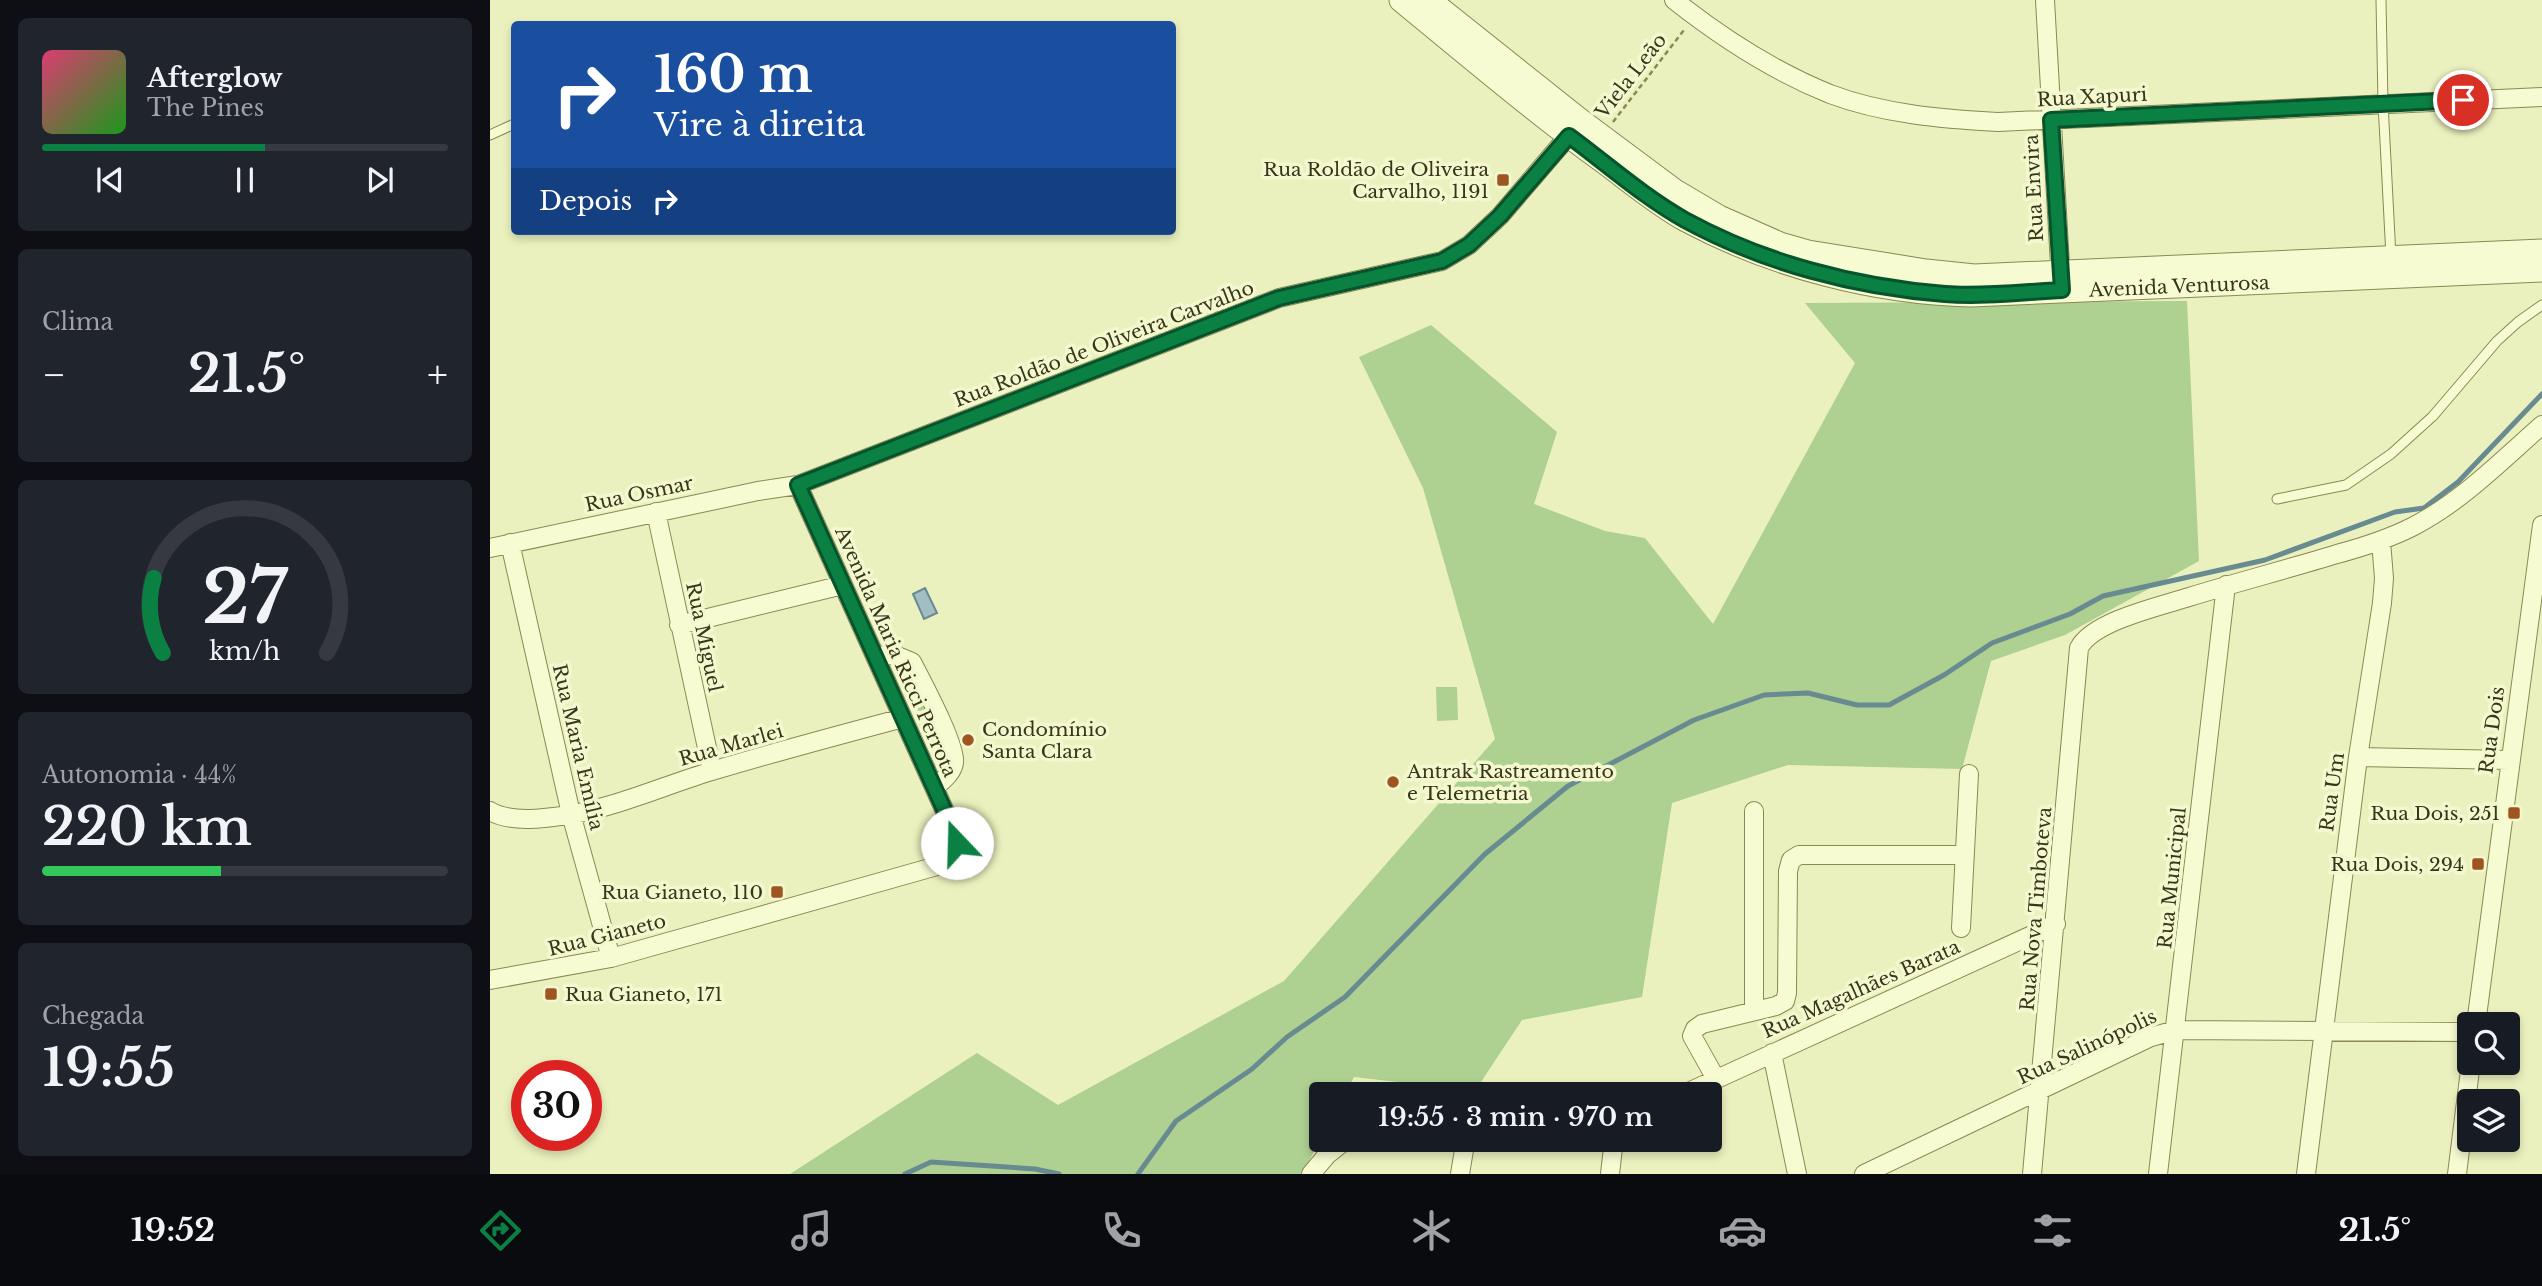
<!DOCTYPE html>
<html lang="pt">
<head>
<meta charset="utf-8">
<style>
  body { margin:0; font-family:"Libre Baskerville",serif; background:#20242c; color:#f1f3f6; height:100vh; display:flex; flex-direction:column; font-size:26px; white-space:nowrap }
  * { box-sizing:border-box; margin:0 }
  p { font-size:23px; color:#9ea1a6 }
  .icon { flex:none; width:38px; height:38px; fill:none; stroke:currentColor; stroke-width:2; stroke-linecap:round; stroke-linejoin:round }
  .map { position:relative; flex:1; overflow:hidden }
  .drawer { display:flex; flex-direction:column; gap:18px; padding:18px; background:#0d0f14; width:490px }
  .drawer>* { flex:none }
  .guide { position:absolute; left:21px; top:21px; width:665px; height:214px; border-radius:7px; box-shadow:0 4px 10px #0003; background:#1a4fa0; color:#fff; overflow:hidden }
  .buttons { position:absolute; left:1967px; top:1012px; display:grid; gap:14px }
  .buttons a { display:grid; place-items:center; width:63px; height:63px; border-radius:7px; background:#171b24; box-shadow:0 4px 10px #0003; font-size:35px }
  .speed { position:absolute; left:21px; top:1060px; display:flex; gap:14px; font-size:35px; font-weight:700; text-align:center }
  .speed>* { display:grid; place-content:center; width:91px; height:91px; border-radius:50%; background:#171b24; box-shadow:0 4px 10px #0003; line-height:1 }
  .speed .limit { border:10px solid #d22; background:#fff; color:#111 }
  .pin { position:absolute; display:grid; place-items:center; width:60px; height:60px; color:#fff; margin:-30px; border:4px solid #fff; border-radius:50%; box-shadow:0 2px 7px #0007 }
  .me { position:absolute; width:77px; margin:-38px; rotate:339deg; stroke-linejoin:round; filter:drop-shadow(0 0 5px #0008) }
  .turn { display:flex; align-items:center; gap:24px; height:147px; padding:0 28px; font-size:32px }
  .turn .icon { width:91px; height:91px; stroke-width:2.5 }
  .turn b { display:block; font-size:49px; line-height:60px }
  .then { display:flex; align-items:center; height:66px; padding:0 28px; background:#0003; gap:14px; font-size:26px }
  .big { font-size:52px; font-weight:600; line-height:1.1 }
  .drawer .widget { flex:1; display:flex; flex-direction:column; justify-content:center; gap:10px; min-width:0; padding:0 24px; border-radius:10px; background:#20242c }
  .drawer .dial { align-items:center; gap:0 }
  .dial svg { height:182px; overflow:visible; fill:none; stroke:#363941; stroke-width:7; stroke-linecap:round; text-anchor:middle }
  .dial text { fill:#f1f3f6; stroke:none }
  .song { display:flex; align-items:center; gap:21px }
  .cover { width:84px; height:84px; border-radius:10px; background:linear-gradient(135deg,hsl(340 70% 55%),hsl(120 70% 35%)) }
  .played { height:7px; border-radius:4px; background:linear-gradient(90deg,#0b8043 55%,#363941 55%) }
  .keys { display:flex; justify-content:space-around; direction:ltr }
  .heat { display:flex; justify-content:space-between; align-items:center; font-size:38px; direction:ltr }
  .charge { height:10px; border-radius:5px; background:linear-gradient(90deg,#34c759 44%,#363941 0) }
  .trip { position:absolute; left:819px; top:1082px; width:413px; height:70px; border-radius:7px; background:#171b24; box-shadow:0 4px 10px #0003; font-weight:600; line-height:70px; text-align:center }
  .dock { display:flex; height:112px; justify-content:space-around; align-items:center; background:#090b0e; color:#9ea1a6 }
  .dock .icon { width:49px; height:49px }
  .dock .on { color:#0b8043 }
  .dock b { font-size:32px; color:#f1f3f6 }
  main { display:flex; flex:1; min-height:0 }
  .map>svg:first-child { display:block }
  .green { fill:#aed091 }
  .water { fill:#a2bec2; stroke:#688a91; stroke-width:2 }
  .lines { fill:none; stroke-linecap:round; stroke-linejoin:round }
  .stream { stroke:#688a91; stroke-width:5 }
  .service-casing { stroke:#8b8855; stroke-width:11 }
  .minor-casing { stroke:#8b8855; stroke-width:20 }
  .tertiary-casing { stroke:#8b8855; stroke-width:25 }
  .path { stroke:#8b8855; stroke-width:2.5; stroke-dasharray:5 3.5; stroke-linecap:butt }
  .service { stroke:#f6fbd2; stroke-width:9 }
  .minor { stroke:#f6fbd2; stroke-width:18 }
  .tertiary { stroke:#f6fbd2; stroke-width:23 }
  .route-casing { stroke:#07532c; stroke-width:18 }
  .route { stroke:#0b8043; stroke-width:12 }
  .poi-dot { fill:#9f5421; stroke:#f3f8ce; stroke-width:2.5 }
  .labels { text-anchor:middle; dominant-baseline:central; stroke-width:7; stroke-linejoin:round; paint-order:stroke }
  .street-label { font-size:19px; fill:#39361b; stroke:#f3f8ce }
  .poi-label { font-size:19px; fill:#39361b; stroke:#f3f8ce; text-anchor:end }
</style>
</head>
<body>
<main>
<section class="drawer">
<div class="widget">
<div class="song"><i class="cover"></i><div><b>Afterglow</b><p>The Pines</p></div></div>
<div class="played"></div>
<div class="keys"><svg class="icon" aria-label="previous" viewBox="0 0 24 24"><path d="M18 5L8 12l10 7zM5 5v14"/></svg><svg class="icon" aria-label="pause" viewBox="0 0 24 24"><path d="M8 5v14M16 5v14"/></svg><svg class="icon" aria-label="next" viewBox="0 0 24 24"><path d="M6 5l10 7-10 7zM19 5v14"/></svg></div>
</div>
<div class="widget"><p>Clima</p>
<div class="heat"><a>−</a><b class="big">21.5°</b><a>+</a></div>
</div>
<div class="widget dial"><svg viewBox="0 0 100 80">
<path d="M14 69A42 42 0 1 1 86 69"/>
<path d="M14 69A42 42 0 0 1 10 36" stroke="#0b8043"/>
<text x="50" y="56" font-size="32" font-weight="700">27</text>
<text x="50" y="72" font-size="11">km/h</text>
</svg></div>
<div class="widget"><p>Autonomia · 44%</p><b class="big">220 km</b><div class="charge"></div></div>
<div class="widget"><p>Chegada</p><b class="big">19:55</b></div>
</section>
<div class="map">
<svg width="2052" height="1174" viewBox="0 0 2052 1174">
  <rect width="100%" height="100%" fill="#ebf1be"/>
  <path class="green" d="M1697,301L1709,561L1575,635L1501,661L1472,769L1298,765L1182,803L1152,997L1032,1020L985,1091L864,1077L855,1094H831V1138L812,1174H300L487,1053L568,1105L794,981L1005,739L933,488L869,357L941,325L1067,432L1044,504L1115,531L1155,538L1223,624L1365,363L1315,303Z
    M401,660L413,663L460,754L454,771Z
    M946,687H967L968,720L947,721Z"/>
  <path class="water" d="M435,588L447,613L434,619L423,594Z"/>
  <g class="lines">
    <path class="stream" d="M415,1174L441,1162L545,1169L569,1174
      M648,1174L686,1121L762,1069L797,1037L855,997L995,854L1078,786L1204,720L1274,695L1318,693L1367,705H1399L1454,675L1502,643L1580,614L1613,596L1775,560L1905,512L1934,508L1968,482L2052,394"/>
    <g class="service-casing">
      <path id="service" d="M1891,0L1893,103L1901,257
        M0,135L24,124
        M1787,499L1856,485L1901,454L1943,416L2007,341L2028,322L2052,305"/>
    </g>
    <g class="minor-casing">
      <path id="minor" d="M1184,0C1232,38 1283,71 1340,94C1393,114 1452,119 1508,122L2052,97
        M1555,0L1571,283
        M166,512L222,771
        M20,543L81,814L121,958
        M0,548L268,491L308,485L789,298L952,261L979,245L1010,216L1087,126
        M189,625L353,585
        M385,656L405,655L422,662C431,680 467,746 464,763C462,774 452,781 444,788
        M1868,757L2019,760
        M0,811C22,824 59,818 84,814C131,805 176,785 222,771C285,752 349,735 413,718
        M1264,811V1010
        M1471,928L1479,774
        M0,980L121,958L454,864C464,856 467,848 466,836L308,485
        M1986,1024L2052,525
        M1282,1053L1307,1174
        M1226,1079L1202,1036L1205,1029L1212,1024L1286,1006L1295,1001L1297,993L1298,871L1301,860L1309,855H1474
        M1194,1094L1566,924
        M821,1174L837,1155L857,1139
        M970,1174L974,1150L973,1139
        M1120,1174L1124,1139
        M1374,1174L1661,1037L1686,1030L1979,1032
        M1542,1174L1589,648C1603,621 1671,606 1699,597C1748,582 1798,569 1847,554C1873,547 1898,539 1922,527C1971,502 2011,461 2052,425
        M1668,1174L1736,585
        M1816,1174L1868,757L1892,603L1894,578L1891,541
        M1967,1174L1981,1062"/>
    </g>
    <g class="tertiary-casing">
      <g id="tertiary">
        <path id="s1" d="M911,0C978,55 1044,111 1114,162C1141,182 1167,204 1196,220C1282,266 1384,293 1481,295L2052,270"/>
        <path d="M939,0L1091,121L1185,191L1229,217L1290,244L1318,252L1436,271L1484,276L2052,251"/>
      </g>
    </g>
    <path class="path" d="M1123,122L1194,30"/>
    <use href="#service" class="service"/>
    <use href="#minor" class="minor"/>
    <use href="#tertiary" class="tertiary"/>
  </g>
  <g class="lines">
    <g class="route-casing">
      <path id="route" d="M467,843L466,836L308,485L789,298L952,261L979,245L1010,216L1079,136C1117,164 1154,197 1195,220C1274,263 1365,287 1455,294C1493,297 1533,292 1572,290L1561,120L1973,100"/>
    </g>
    <use href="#route" class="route"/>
  </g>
  <g class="poi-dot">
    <rect x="1006" y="173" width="14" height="14" rx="3.5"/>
    <circle cx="478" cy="740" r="7"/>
    <circle cx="903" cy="782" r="7"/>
    <rect x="2017" y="806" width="14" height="14" rx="3.5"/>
    <rect x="1981" y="857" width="14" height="14" rx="3.5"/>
    <rect x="280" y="885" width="14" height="14" rx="3.5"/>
    <rect x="54" y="987" width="14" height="14" rx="3.5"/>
  </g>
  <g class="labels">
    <g class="street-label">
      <text transform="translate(1141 76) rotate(-52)">Viela Leão</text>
      <text transform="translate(1602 97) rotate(-3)">Rua Xapuri</text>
      <text transform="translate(1544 188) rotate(-93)">Rua Envira</text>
      <text stroke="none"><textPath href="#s1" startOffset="866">Avenida Venturosa</textPath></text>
      <text transform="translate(614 344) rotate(-21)">Rua Roldão de Oliveira Carvalho</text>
      <text transform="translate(149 494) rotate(-12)">Rua Osmar</text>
      <text transform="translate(214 637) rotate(78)">Rua Miguel</text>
      <text transform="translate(406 652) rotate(66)">Avenida Maria Ricci Perrota</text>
      <text transform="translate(2002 730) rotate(-82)">Rua Dois</text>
      <text transform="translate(241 745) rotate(-16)">Rua Marlei</text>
      <text transform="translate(88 747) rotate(77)">Rua Maria Emília</text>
      <text transform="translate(1842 792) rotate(-82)">Rua Um</text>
      <text transform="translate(1682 878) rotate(-84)">Rua Municipal</text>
      <text transform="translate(1546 909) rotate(-85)">Rua Nova Timboteva</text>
      <text transform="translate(117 935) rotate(-14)">Rua Gianeto</text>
      <text transform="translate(1371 989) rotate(-24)">Rua Magalhães Barata</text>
      <text transform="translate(1597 1047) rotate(-25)">Rua Salinópolis</text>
    </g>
    <g class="poi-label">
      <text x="999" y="169">Rua Roldão de Oliveira<tspan x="999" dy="22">Carvalho, 1191</tspan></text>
      <text x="492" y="729" text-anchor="start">Condomínio<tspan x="492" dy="22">Santa Clara</tspan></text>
      <text x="917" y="771" text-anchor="start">Antrak Rastreamento<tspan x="917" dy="22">e Telemetria</tspan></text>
      <text x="2010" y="813">Rua Dois, 251</text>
      <text x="1974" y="864">Rua Dois, 294</text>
      <text x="273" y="892">Rua Gianeto, 110</text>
      <text x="75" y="994" text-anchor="start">Rua Gianeto, 171</text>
    </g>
  </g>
</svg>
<div class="buttons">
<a><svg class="icon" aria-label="search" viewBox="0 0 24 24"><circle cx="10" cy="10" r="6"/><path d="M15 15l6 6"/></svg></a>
<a><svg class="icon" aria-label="layers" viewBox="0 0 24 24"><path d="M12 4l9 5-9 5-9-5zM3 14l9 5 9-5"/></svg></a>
</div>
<div class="speed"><div class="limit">30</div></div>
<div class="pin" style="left:1973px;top:100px;background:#d93025"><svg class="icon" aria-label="arrive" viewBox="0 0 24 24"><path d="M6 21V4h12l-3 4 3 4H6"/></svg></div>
<svg class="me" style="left:467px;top:843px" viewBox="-20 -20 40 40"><circle r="19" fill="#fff"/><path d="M0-13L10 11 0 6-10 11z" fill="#0b8043"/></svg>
<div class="trip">19:55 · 3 min · 970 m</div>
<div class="guide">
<div class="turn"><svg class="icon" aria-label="right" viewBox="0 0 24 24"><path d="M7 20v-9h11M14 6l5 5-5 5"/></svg><div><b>160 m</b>Vire à direita</div></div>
<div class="then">Depois<svg class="icon" aria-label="right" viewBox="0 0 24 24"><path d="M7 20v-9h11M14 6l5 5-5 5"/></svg></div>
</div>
</div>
</main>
<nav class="dock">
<b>19:52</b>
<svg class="icon on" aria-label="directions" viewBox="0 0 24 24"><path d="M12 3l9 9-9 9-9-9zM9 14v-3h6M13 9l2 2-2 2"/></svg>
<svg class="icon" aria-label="music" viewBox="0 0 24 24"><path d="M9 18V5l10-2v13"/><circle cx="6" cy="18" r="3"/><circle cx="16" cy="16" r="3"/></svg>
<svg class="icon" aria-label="phone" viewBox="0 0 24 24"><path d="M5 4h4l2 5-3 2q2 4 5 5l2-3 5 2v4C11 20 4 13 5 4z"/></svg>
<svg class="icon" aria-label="climate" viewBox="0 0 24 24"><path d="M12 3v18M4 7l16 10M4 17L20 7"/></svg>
<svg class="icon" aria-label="car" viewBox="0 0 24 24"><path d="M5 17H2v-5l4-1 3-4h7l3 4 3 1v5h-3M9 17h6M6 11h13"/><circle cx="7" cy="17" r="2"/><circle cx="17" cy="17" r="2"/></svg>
<svg class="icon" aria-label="filters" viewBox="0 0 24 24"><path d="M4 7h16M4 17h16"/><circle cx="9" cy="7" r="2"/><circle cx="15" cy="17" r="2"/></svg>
<b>21.5°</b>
</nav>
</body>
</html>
